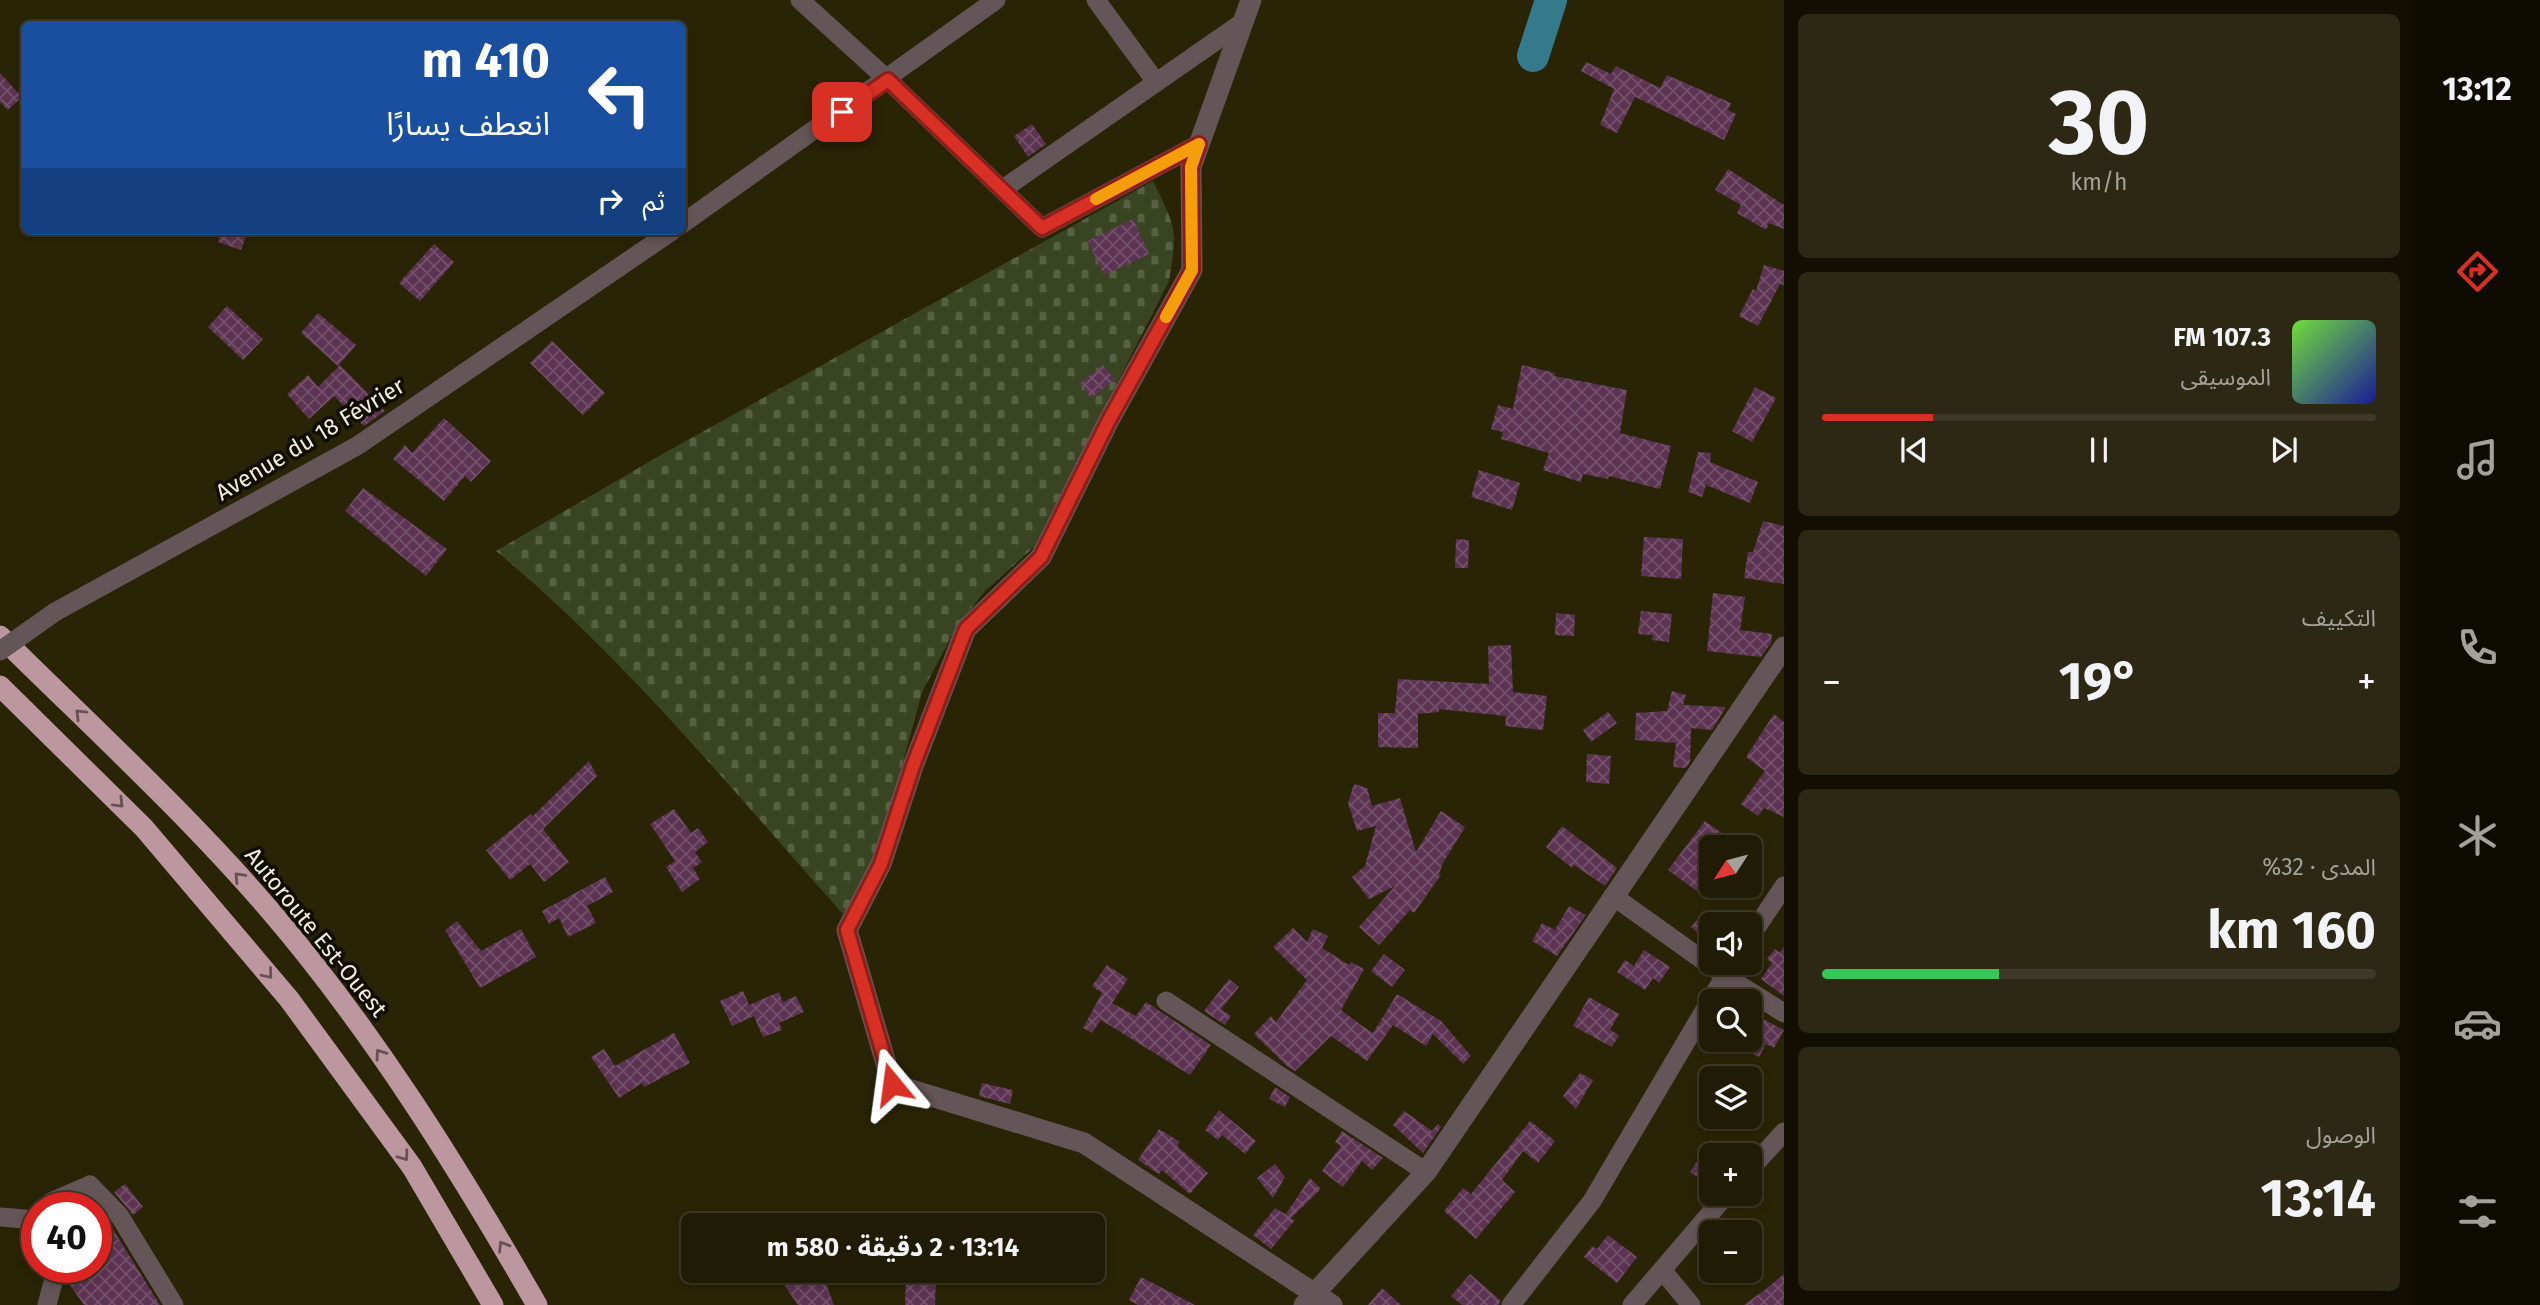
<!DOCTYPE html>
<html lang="ar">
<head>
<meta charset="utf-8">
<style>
  body { margin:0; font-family:"Fira Sans","Noto Sans Arabic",sans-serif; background:#2d2813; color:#f1f3f6; direction:rtl; height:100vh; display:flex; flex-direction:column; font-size:26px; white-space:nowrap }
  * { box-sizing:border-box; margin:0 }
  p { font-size:23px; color:#a2a19a }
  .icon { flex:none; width:38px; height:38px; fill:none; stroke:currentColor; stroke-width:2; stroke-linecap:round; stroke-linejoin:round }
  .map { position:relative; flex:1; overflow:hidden; direction:ltr }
  .panel { display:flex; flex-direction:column; gap:14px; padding:14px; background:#120f02; width:630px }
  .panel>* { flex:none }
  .guide { position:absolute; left:21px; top:21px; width:665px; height:214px; border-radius:10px; box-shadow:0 4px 10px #0003,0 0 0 2px #3d3926; direction:rtl; background:#1a4fa0; color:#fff; overflow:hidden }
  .needle { width:46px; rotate:234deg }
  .tools { position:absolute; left:1699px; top:835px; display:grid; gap:14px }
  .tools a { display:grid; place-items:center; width:63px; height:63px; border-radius:10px; background:#201b04; box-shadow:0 4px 10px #0003,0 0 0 2px #3d3926; font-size:35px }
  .speed { position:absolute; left:21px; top:1192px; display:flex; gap:14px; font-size:35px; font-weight:700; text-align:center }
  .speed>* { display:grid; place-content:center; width:91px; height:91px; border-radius:50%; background:#201b04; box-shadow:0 4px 10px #0003,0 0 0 2px #3d3926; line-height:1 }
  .speed .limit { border:10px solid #d22; background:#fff; color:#111 }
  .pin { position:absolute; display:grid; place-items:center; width:60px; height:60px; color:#fff; margin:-30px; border-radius:14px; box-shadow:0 4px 10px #0006 }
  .me { position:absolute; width:77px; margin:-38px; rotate:344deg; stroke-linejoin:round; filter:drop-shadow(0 0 5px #0008) }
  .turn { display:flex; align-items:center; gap:24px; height:147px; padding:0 21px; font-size:32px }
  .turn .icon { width:91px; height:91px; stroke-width:2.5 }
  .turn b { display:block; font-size:49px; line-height:60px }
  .then { display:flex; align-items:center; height:66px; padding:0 21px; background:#0003; gap:14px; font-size:26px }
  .big { font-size:52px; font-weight:700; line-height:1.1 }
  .panel .tile { flex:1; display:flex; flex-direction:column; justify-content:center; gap:10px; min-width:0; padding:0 24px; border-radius:10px; background:#2d2813 }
  .panel .dial { align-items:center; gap:0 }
  .dial b { font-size:91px; line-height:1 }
  .song { display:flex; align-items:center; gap:21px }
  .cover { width:84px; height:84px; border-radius:10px; background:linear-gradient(135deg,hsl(100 70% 55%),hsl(240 70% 35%)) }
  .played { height:7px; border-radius:4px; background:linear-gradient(90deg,#d93025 20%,#3d3926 20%) }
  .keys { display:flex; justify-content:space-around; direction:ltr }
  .heat { display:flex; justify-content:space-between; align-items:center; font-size:38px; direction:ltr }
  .charge { height:10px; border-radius:5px; background:linear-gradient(90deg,#34c759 32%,#3d3926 0) }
  .trip { position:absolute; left:681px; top:1213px; width:424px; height:70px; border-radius:10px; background:#201b04; box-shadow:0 4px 10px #0003,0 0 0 2px #3d3926; font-weight:700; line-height:70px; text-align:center; direction:rtl }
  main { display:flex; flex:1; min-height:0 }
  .tab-bar { display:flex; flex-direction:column; width:126px; justify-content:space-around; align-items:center; background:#0d0b02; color:#a2a19a }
  .tab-bar .icon { width:49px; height:49px }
  .tab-bar .selected { color:#d93025 }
  .tab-bar b { font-size:32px; color:#f1f3f6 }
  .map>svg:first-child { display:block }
  .cemetery { fill:url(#cemetery-stones) }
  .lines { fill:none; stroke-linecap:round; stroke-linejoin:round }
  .river { stroke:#357a8b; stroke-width:32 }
  .building { fill:url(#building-cross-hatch) }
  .minor { stroke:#645558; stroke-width:19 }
  .tertiary { stroke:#645558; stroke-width:21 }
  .motorway { stroke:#bd97a0; stroke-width:21 }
  .minor-bridge { stroke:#645558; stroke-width:19 }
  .oneway { stroke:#665252 }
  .route-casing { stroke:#8d1f18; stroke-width:18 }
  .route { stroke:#d93025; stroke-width:12 }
  .slow { stroke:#f59e0b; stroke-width:12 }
  .labels { text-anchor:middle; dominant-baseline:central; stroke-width:7; stroke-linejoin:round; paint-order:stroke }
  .street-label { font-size:23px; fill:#f1eedd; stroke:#100d03 }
</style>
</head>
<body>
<main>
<nav class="tab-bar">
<b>13:12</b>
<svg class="icon selected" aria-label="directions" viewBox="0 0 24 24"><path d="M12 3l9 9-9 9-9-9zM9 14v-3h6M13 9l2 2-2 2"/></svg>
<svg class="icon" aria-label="music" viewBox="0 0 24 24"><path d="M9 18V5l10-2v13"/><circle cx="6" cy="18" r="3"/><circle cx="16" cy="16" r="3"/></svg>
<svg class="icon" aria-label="phone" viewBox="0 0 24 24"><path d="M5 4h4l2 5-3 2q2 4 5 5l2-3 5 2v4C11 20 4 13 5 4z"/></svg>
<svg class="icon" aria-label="climate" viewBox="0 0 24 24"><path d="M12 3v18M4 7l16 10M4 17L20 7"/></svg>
<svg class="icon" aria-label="car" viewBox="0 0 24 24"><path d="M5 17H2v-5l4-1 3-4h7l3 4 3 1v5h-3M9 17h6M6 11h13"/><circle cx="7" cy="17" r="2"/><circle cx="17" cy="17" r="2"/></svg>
<svg class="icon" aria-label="filters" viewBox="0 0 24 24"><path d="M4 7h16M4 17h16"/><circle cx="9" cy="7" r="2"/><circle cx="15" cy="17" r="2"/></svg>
</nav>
<section class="panel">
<div class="tile dial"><b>30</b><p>km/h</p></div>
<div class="tile">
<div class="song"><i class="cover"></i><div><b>107.3 FM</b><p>الموسيقى</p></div></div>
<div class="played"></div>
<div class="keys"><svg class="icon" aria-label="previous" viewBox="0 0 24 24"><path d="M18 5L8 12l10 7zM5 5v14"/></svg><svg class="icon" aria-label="pause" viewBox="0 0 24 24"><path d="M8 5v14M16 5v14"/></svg><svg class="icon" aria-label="next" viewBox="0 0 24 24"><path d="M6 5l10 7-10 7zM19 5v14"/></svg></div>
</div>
<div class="tile"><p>التكييف</p>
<div class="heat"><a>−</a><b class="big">19°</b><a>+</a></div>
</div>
<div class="tile"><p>المدى · 32%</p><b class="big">160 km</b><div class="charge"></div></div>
<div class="tile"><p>الوصول</p><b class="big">13:14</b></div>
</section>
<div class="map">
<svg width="1784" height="1305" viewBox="0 0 1784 1305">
  <defs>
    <pattern id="cemetery-stones" width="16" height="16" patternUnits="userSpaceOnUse" patternTransform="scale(1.75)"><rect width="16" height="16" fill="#394522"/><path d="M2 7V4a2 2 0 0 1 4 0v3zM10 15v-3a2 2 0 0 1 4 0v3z" fill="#566042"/></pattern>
    <pattern id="building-cross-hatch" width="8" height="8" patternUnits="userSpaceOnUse" patternTransform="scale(1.75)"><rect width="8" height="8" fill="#5c3352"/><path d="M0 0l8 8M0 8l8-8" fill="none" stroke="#74516a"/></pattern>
  </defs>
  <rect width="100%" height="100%" fill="#2a2406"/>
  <path class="cemetery" d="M1153,181C1176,228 1178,229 1169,281L1034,547L984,592L956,628L922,692L881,843L850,911L842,913C731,789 625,658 496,551L666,452Z"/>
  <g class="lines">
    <path class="river" d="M1533,56L1551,0"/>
  </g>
  <path class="building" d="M1586,62L1611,74L1616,66L1660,88L1667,75L1731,103L1728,110L1736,114L1724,140L1635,97L1617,133L1600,125L1614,89L1581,71Z
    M0,73L22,97L8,110L0,102Z
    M1032,124L1046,144L1028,157L1014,136Z
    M1728,169L1784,205V229L1769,223L1766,230L1737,213L1741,205L1715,190Z
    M1133,219L1149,254L1104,275L1088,241Z
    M221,231H248L241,250L218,242Z
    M434,244L454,262L420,301L399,283Z
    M1764,265L1784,271V285L1780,284L1758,326L1739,316L1753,289L1756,291Z
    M227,306L263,339L243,360L208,327Z
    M318,313L356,345L338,366L301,333Z
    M552,341L605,393L583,415L530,363Z
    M340,365L385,411L364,426L334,396L309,419L287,394L308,375L318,387Z
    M1103,365L1115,380L1091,398L1080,383Z
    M1522,365L1555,373L1554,376L1627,390L1620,433L1671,446L1660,489L1609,476L1608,479L1583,474L1581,482L1543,470L1549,453L1501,439L1503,432L1491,429L1498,405L1513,409Z
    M1755,387L1776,398L1752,442L1732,431Z
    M444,418L491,461L471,482L465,476L444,501L393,459L405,445L412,453Z
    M1698,452L1711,453L1710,462L1758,482L1750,503L1706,485L1702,497L1688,492Z
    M1479,470L1520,483L1512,510L1471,497Z
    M363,488L447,549L426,576L345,511Z
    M1763,521L1784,526V584L1744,578L1748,552H1753Z
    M1644,537L1683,539L1681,579L1641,576Z
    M1456,539L1469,540L1468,568H1455Z
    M1713,593L1745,597L1740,630L1772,634L1771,643L1761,657L1707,651Z
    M1641,611L1672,614L1669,642L1652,640L1653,635L1638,634Z
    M1556,613L1575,615L1574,636L1555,635Z
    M1511,645L1513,692L1547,696L1543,730L1505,726L1506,716L1439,709V712L1418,714V748L1378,747V713H1395L1398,679L1489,684L1488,646Z
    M1672,691L1686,695L1683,705L1726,707L1712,730L1691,728L1690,762L1686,768L1673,767L1676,743L1635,740L1636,713L1667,711Z
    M1608,712L1617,723L1591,742L1583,730Z
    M1774,714L1784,722V817L1764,808L1758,816L1741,804L1765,771L1746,757Z
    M1587,754L1611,756L1609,784L1586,782Z
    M589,761L597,776L543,829L569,862L544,882L530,864L510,880L486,850L531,814L533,816Z
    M1354,784L1367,788L1372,806L1400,798L1416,852L1441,811L1465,827L1443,863L1439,874L1441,875L1414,913L1410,910L1379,945L1359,927L1395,886L1369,899L1352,877L1365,866L1376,826L1357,831L1348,803Z
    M674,809L691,833L698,828L708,842L695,852L702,862L693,868L700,879L682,892L666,867L675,861L650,824Z
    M1705,821L1741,847H1712V880L1701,894L1668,870Z
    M1562,826L1617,868L1605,886L1574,865L1572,868L1546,847Z
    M605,877L613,892L587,906L596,923L568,937L559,918L549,924L542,911Z
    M1569,906L1586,915L1557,956L1532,941L1542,923L1555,930Z
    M1702,915L1712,924V946L1691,927Z
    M457,921L481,951L521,929L536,957L480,988L445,930Z
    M1293,928L1307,942L1313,929L1328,936L1322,948L1349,965L1351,962L1364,969L1341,1010L1361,1025L1373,1033L1397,994L1441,1021L1471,1056L1463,1064L1433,1034L1426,1046L1393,1025L1367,1061L1331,1036L1295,1071L1287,1066L1254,1034L1271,1016L1276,1022L1307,980L1273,947Z
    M1784,947V996L1761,979L1772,963L1767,959L1775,949L1780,953Z
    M1644,950L1670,967L1659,983L1653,978L1645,990L1617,972L1625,960L1634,966Z
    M1384,954L1405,970L1392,987L1371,971Z
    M1107,965L1128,979L1112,1003L1136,1016L1146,1002L1211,1045L1190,1075L1101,1020L1092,1033L1083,1028L1102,993L1092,986Z
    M1229,979L1239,987L1221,1009L1231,1016L1225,1025L1204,1011Z
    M743,991L754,1016L732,1026L720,1001Z
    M779,992L783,1002L796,996L804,1012L779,1023L782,1030L763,1037L749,1005Z
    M1589,997L1619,1014L1610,1030L1619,1035L1612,1047L1573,1026Z
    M1750,1012L1784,1030L1774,1048L1766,1044L1759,1057L1727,1040H1750Z
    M674,1033L690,1063L644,1087L642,1083L619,1098L591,1057L604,1049L615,1066Z
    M1580,1073L1593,1080L1576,1109L1563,1096Z
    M982,1083L1013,1090L1010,1104L979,1096Z
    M1275,1087L1290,1097L1285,1107L1269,1099Z
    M1219,1110L1256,1141L1245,1154L1222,1135L1218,1140L1205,1130Z
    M1404,1111L1432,1131L1438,1124L1441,1127L1423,1153L1393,1125Z
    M1530,1121L1555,1141L1538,1163L1523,1151L1502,1180L1515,1192L1476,1239L1444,1211L1463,1188L1471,1194Z
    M1159,1129L1180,1142L1177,1146L1208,1173L1190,1194L1162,1170L1159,1174L1138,1160Z
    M1342,1131L1383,1158L1372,1170L1362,1161L1343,1187L1322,1171L1341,1146L1335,1142Z
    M1712,1139V1186L1690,1172Z
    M1275,1164L1285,1177L1273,1198L1257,1178Z
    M1310,1178L1321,1189L1291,1218L1295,1220L1271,1249L1253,1235L1275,1208L1290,1217L1286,1214Z
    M125,1184L143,1207L133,1215L114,1192Z
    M96,1209L109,1223L160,1305H84L70,1285L110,1258L96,1238Z
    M1608,1235L1637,1257L1617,1283L1584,1257L1592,1246L1597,1249Z
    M808,1270H838L825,1281L834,1305H798L785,1286Z
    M906,1274L936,1275L935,1305H905Z
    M1470,1274L1500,1300L1499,1305H1462L1451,1296Z
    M1784,1274V1305H1744L1767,1288Z
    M1141,1277L1195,1305H1138L1129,1300Z
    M1382,1288L1401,1305H1368Z"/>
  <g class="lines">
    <path class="minor" d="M800,0L888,80L1042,228L1199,144
      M1096,0L1156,82
      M1003,189L1243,22
      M682,224L996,0
      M55,612L357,446L672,231
      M1613,896L1725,976L1784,1013
      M1750,937L1784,886
      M1166,1001L1426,1172
      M1750,1169L1784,1132
      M47,1208L51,1202L90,1185L119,1215L174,1305
      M0,1217L37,1220
      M1662,1270L1691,1305
      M47,1305L57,1267
      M1511,1305L1592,1201L1733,962
      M1632,1305L1727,1194"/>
    <path class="tertiary" d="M1251,0L1191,167L1192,270L1108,422L1041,557L966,629L913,766L881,864L847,930L892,1084L1084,1143L1332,1305
      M1304,1305L1426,1172L1784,647"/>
    <path class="motorway" d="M0,636C90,725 184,811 267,907C372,1029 457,1166 537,1305
      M0,686L144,828L289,999L412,1167L493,1305"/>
    <path class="minor-bridge" d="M0,651L55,612"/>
  </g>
  <defs><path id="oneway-chevron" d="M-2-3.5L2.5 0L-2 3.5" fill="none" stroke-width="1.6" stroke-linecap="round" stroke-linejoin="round" transform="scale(1.75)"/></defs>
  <g class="oneway">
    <use href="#oneway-chevron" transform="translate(80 714) rotate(-135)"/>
    <use href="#oneway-chevron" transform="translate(119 803) rotate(45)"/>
    <use href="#oneway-chevron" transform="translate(239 877) rotate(-133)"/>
    <use href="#oneway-chevron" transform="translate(268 974) rotate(50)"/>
    <use href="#oneway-chevron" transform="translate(380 1054) rotate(-125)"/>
    <use href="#oneway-chevron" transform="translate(404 1156) rotate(54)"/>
    <use href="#oneway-chevron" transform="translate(503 1246) rotate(-121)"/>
  </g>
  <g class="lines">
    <g class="route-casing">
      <path id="route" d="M842,112L888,80L1042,228L1199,144L1191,167L1192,270L1108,422L1041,557L966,629L913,766L881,864L847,930L892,1084"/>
    </g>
    <use href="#route" class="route"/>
    <path class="slow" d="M1096,199L1199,144L1191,167L1192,270L1166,317"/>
  </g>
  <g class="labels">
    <g class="street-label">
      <text transform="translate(310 439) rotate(-31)">Avenue du 18 Février</text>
      <text transform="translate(316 932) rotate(51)">Autoroute Est-Ouest</text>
    </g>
  </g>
</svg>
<div class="tools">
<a><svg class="needle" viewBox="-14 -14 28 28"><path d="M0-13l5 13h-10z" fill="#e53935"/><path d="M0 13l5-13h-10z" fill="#a2a19a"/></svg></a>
<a><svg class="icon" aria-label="sound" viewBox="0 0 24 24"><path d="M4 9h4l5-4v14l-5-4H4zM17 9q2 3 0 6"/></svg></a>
<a><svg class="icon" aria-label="search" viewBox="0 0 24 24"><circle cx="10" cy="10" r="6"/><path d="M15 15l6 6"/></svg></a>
<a><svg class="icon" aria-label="layers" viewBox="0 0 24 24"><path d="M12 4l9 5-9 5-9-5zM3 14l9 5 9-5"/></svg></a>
<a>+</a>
<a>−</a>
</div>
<div class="speed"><div class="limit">40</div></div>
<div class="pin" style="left:842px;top:112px;background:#d93025"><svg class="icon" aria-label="arrive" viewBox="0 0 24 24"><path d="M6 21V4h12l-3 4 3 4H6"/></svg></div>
<svg class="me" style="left:892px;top:1084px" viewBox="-20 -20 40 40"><path d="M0-17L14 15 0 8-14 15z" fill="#d93025" stroke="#fff" stroke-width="4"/></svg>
<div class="trip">13:14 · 2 دقيقة · 580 m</div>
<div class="guide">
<div class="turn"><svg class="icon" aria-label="left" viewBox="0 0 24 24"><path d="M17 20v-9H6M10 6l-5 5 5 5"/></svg><div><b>410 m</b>انعطف يسارًا</div></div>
<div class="then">ثم<svg class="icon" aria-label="right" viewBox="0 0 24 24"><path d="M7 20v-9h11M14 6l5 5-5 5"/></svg></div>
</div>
</div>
</main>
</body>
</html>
